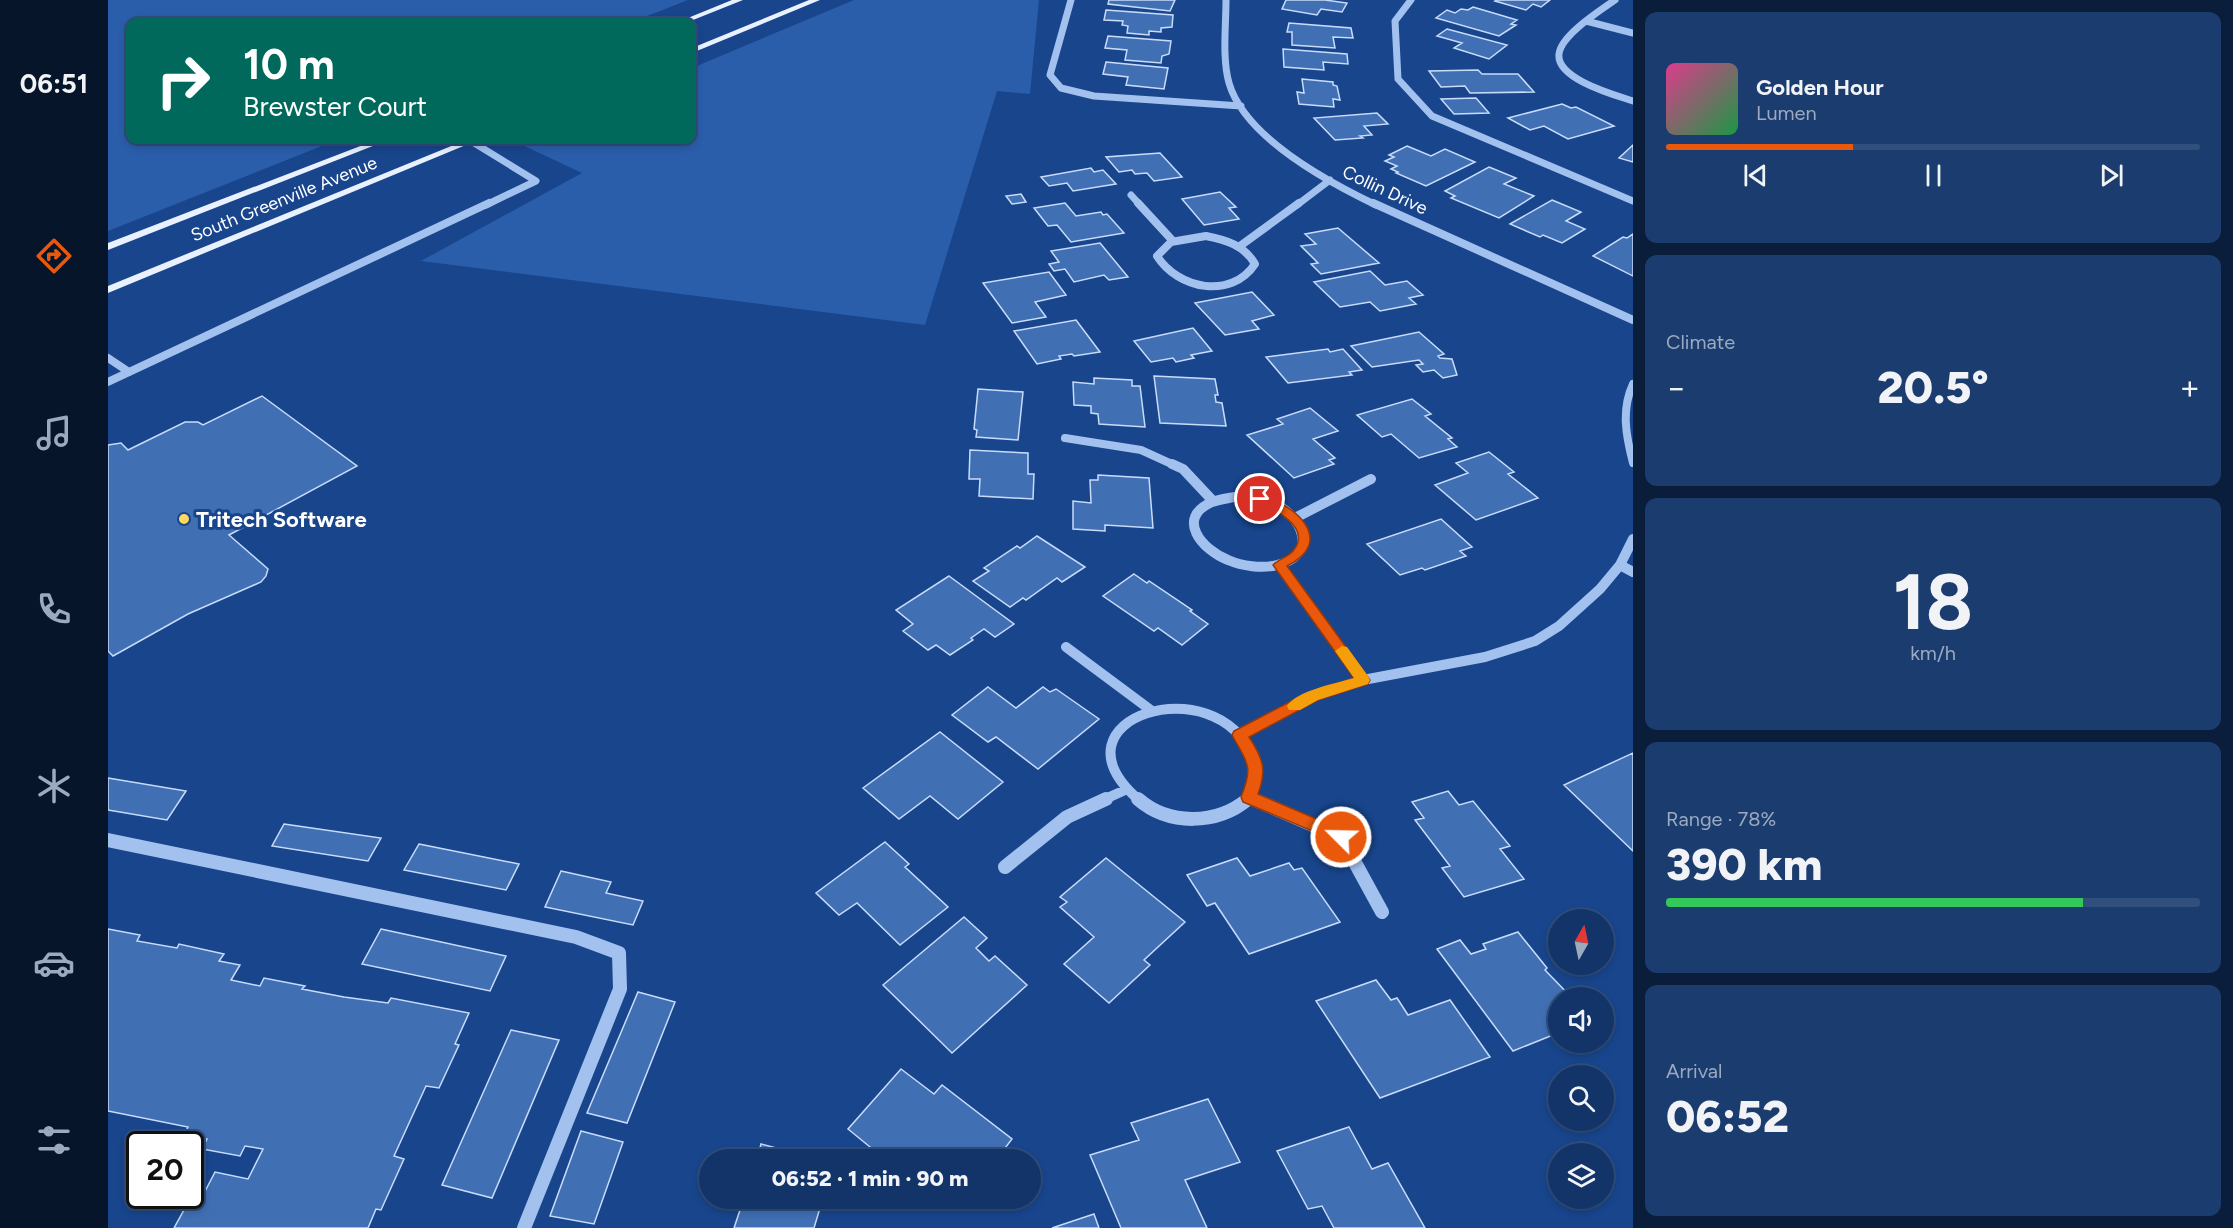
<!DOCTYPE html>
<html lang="en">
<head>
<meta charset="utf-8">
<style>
  body { margin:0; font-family:Figtree,sans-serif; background:#1b3c6f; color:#f1f3f6; height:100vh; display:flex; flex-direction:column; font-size:22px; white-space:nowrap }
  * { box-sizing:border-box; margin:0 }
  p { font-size:20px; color:#9caac0 }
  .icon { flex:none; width:33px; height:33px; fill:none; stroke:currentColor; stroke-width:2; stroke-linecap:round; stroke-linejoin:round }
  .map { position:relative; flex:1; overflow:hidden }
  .sheet { display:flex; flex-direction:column; gap:12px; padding:12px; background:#0a1d3a; width:600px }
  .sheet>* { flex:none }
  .top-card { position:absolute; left:18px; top:18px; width:570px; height:126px; border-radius:12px; box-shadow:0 3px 9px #0003,0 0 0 2px #314f7d; background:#00695c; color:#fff; overflow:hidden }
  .needle { width:39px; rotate:9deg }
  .buttons { position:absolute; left:1440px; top:909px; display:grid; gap:12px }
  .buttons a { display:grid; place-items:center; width:66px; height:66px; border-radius:50%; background:#123469; box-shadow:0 3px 9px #0003,0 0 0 2px #314f7d; font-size:30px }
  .speed { position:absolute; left:18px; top:1131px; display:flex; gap:12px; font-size:30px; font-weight:700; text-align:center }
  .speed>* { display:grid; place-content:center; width:78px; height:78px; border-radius:50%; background:#123469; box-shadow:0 3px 9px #0003,0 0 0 2px #314f7d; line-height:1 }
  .speed .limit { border:3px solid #111; border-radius:9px; background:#fff; color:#111 }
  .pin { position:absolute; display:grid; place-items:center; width:51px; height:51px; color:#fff; margin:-26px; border:3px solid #fff; border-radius:50%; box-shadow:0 2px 6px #0007 }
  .me { position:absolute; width:66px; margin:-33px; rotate:293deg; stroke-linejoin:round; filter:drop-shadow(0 0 4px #0008) }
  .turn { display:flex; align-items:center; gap:21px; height:126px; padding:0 18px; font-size:27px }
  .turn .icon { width:78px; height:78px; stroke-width:2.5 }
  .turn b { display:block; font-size:42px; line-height:51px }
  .big { font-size:45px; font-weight:800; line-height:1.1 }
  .sheet .widget { flex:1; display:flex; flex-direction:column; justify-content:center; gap:9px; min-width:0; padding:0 21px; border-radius:12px; background:#1b3c6f }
  .sheet .dial { align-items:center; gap:0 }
  .dial b { font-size:78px; line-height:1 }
  .song { display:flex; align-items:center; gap:18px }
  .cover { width:72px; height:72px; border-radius:9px; background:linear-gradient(135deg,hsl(330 70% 55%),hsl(140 70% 35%)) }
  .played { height:6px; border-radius:3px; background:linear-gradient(90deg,#ea580c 35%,#314f7d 35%) }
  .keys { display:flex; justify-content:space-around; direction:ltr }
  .heat { display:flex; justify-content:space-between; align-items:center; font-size:33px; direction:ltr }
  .charge { height:9px; border-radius:4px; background:linear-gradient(90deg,#34c759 78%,#314f7d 0) }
  .trip { position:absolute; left:591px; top:1149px; width:342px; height:60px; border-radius:30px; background:#123469; box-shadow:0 3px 9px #0003,0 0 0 2px #314f7d; font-weight:800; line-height:60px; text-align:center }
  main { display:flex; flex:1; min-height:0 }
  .tabs { display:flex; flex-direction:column; width:108px; justify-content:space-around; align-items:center; background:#07152a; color:#9caac0 }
  .tabs .icon { width:42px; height:42px }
  .tabs .active { color:#ea580c }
  .tabs b { font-size:27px; color:#f1f3f6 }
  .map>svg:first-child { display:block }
  .green { fill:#2a5eaa }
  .building { fill:#406fb4; stroke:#c8dcfa; stroke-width:1.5 }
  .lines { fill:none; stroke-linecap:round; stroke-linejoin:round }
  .minor-far3 { stroke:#a2c1ee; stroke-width:7 }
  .minor-far2 { stroke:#a2c1ee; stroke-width:8 }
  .minor-far1 { stroke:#a2c1ee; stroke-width:10 }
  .minor { stroke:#a2c1ee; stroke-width:14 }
  .major { fill:#e9f1ff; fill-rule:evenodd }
  .route { fill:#ea580c; stroke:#983908; stroke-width:1.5 }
  .slow { fill:#f59e0b }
  .poi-dot { fill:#ffd85f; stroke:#18458c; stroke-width:2 }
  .labels { text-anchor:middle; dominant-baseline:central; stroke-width:6; stroke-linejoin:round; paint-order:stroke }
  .far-street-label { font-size:18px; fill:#fff; stroke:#18458c }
  .poi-label { font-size:22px; font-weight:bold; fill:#fff; stroke:#18458c; text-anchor:start }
</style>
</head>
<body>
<main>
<nav class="tabs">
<b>06:51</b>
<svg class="icon active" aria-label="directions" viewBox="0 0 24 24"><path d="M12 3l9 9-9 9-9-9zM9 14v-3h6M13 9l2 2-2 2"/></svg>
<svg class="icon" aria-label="music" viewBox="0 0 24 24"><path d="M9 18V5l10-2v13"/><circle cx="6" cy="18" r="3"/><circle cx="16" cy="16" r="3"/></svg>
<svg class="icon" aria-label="phone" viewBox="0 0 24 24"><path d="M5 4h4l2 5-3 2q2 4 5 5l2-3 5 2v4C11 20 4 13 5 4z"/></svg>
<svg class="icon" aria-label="climate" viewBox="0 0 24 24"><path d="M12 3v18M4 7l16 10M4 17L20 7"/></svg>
<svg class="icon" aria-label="car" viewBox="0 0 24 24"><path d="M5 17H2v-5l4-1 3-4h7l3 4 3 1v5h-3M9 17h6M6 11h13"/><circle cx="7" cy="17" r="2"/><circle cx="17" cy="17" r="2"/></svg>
<svg class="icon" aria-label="filters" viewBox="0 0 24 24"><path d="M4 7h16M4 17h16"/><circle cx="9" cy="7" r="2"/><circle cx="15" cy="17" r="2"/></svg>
</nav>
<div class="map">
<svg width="1525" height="1228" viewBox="0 0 1525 1228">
  <rect width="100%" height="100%" fill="#18458c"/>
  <path class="green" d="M0,0H580L524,22H22V140H229L0,231Z
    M746,0H931L922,94L889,91L817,325L313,261L474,173L408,142L415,140H584V68Z"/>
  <path class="building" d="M1001,0H1067L1062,11L1000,4Z
    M1178,0H1217L1239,3L1234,12L1213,9L1209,15L1174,9Z
    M1389,0H1442L1433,7L1425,4L1418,10L1387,1Z
    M1365,7L1409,20L1403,24L1408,25L1391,36L1328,18L1339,10L1347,13L1353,9L1360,10Z
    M998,10L1065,15L1064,27L1053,28V32L1041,31V35L1019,33L1020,26L1014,25L1015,21L996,20Z
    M1181,23L1243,28L1245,38L1225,37L1227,48L1184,45V32H1179Z
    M1339,29L1399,45L1381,59L1346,48L1354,43L1329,36Z
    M1000,36L1063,41L1061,54L1054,56L1053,63L1017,60L1019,50L997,48Z
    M1175,49L1239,54L1240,64L1215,62L1216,70L1176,67Z
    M998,62L1060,68L1056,89L1018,85L1020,77L995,74Z
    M1370,70L1374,74H1410L1426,92L1362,93L1357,86L1333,87L1321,71Z
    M1194,79L1225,82V85L1229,86L1232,100L1225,99L1226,107L1191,104L1189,92L1196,93Z
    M1368,98L1381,113L1346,114L1333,99Z
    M1454,104L1463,108L1468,107L1506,126L1460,139L1436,126L1422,130L1400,118Z
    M1269,113L1280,124L1256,126L1264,135L1252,136L1255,138L1227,140L1206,118Z
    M1525,145V162L1511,158Z
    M1299,146L1323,156L1337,149L1367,162L1318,186L1288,173L1290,172L1283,169L1289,166L1277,161L1286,157L1281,155Z
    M1052,153L1074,177L1046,181L1039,173L1027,174L1024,170L1011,172L998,157Z
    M1381,167L1408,178L1396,184L1426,196L1391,218L1343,198L1347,196L1337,191Z
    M983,168L986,172L995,170L1008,184L965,191L959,183L941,186L933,177Z
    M1112,192L1128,207L1121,208L1131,219L1096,225L1074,199Z
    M913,194L918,202L904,204L898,196Z
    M1444,200L1473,212L1458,221L1477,229L1454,243L1435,235L1432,237L1402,224Z
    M957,203L968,216L993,212L995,215L999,214L1016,233L963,242L949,225L940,226L926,208Z
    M1230,228L1271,263L1213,274L1203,264L1210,263L1193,246L1208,244L1197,234Z
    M1525,234V276L1485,256L1515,237L1519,238Z
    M992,243L1020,277L1001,280L996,275L966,282L957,269L946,271L941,264L951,262L943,251Z
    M1262,271L1277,285L1299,281L1315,295L1301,298L1308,304L1272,311L1262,302L1232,307L1206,282Z
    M941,272L958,295L927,302L938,317L904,323L875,283Z
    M1144,292L1166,315L1144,321L1151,329L1117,335L1087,303Z
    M968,320L992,352L966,356L964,354L951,356L953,359L929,364L906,331Z
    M1085,328L1104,351L1083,355L1086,358L1068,362L1065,358L1043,362L1026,341Z
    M1311,332L1336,354L1330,356L1332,358L1344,359L1349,375L1335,378L1326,370L1315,372L1308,365L1315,364L1311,360L1264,367L1243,346Z
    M1220,349L1222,352L1235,349L1254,370L1241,372L1244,375L1180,383L1158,357Z
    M1046,376L1107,379L1110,395H1107L1108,402L1114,403L1118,426L1052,423Z
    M986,378L1024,380V386H1032L1037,427L991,424L990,414L983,413V406L966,405L965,382L986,384Z
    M870,389L915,392L910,440L868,437L869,430L866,429Z
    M154,396L249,466L121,535L160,569L158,576L153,582L80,614L5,656L0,651V445L13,443L20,450L77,422H90L95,425Z
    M1304,399L1323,414L1317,416L1344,438L1340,439L1349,447L1311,458L1283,434L1274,437L1249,415Z
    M1202,408L1230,431L1205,439L1227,458L1221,460L1226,464L1186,478L1139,435L1175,424L1169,419Z
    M862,450L920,453V474H926L925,499L871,496L872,479H861Z
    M1381,452L1406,472L1400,474L1430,498L1368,520L1327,485L1360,473L1348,463Z
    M990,475L1041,478L1045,528L997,525V531L965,529V501L983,503L982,480H990Z
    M1333,519L1364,547L1352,551L1358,556L1317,570L1314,568L1292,575L1259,544Z
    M929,536L977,567L954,582L949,578L918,600L915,598L902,607L865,581L881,571L876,568L909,546L912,548Z
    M1026,574L1039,583L1041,581L1084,610L1082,611L1100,624L1074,645L1050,628L1046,631L995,596Z
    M841,576L906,624L887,637L876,629L863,638L865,640L842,655L828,645L820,650L795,631L805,624L788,610Z
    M880,687L908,708L935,687L942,692L948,689L991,719L930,769L888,737L880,742L844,715Z
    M832,732L895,782L850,819L822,796L791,819L755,788Z
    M1525,753V851L1456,785Z
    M0,778L78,791L59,820L0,810Z
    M1340,791L1351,805L1365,801L1402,846L1392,849L1416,879L1356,897L1334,868L1342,866L1307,820L1316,818L1304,802Z
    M176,824L273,838L260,861L164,846Z
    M777,842L801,864L797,867L840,907L792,945L749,903L731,915L708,893Z
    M311,844L411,864L398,890L296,870Z
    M998,858L1077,922L1036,960L1042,965L1001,1003L956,964L986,937L952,907L959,902L952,897Z
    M1129,858L1142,876L1181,863L1186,870L1194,868L1232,922L1141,954L1107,903L1099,906L1079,875Z
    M453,871L503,882L498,893L535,901L525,925L437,907Z
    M856,917L879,938L868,948L881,961L887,956L919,985L844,1053L775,985Z
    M0,929L32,935L29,941L69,948L71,944L116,954L111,961L132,965L123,980L152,986L156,978L197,986L194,989L236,997L280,1003L283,998L361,1013L347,1044L351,1045L331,1088L318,1086L286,1156L296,1159L273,1210L268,1209L260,1228H66L82,1199L92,1201L107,1172L140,1179L155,1149L137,1146L132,1156L94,1149L99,1139L76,1135L80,1127L0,1111Z
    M273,929L398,956L382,991L254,964Z
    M1410,932L1439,968L1437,970L1464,998H1450V1033L1405,1051L1329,949L1352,940L1363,954L1378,949L1375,944Z
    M1268,980L1283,1000L1289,998L1300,1015L1342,1000L1382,1057L1272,1098L1208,1001Z
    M530,992L567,1002L519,1123L479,1113Z
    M403,1030L451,1040L384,1198L334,1185Z
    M793,1069L826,1094L834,1085L904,1139L888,1160H792L784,1153L778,1160L740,1129Z
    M1100,1099L1132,1162L1077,1180L1099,1228H1013L982,1155L1031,1140L1023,1123Z
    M1241,1127L1264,1169L1280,1163L1317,1228H1226L1214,1206L1200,1209L1169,1151Z
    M473,1131L515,1142L486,1224L442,1216Z
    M653,1144L714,1160H649Z
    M636,1198H715L706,1228H626Z
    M986,1214L991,1228H944Z"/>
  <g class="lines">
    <path class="minor-far3" d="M963,0L942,75L953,88L986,96L1133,106
      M1118,0C1118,26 1114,58 1121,83C1137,138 1220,182 1268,205
      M1303,0L1287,21L1290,79L1324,116L1525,201
      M1507,0C1493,10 1453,35 1451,54C1448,79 1507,95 1525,101
      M1478,21L1525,33
      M363,141L428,181L378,205
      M1023,195L1032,205
      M1189,205L1222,180"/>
    <path class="minor-far2" d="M1030,203L1064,240
      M1265,203L1525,320
      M1098,236C1118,240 1136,245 1147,264C1123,300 1070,289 1049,256L1063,242Z
      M1132,246L1191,203
      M0,358L21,372
      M0,382L381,203
      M1525,384C1513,410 1518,436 1525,463
      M957,438L1033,450L1068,466"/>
    <path class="minor-far1" d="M1064,464L1075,469L1105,501
      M1131,496C1144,498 1159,499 1171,506C1198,522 1207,556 1169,565C1154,569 1134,566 1120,560C1094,550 1067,518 1104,502C1112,499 1123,498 1131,496Z
      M1187,518L1263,479
      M1171,565L1255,680
      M1512,565L1525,572
      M958,647L1044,711
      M1131,735L1204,696L1255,680L1377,657L1427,641L1451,626L1492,589L1512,565L1525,539
      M1141,797L1148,800
      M995,800L1017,790
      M1031,800C935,717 1110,666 1144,757C1149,771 1149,788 1138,800"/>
    <path class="minor" d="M1030,799C1061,826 1109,825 1140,799
      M1145,799L1233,837L1274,912
      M0,840L468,937L511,953L512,989L416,1228
      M897,867L959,817L998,799"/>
    <path class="major" d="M624,0H635L580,22H570Z
      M701,0H712L584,53V48Z
      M268,140H280L0,250V243Z
      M358,140H370L0,293V286Z"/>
  </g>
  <path class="route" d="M1152,495C1187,504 1229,541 1179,566L1262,680L1260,684L1210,700L1141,737C1155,758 1159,770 1150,794L1239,832L1241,837L1239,841L1233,843L1135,802L1133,797C1146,765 1139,763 1124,735L1126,731L1199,693L1246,678L1165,565C1170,559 1179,558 1185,551C1205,527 1165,508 1147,501L1146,499Z"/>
  <path class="slow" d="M1234,646L1239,647L1260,676L1262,680L1260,684L1210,700L1192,710H1181L1179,706C1188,691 1229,683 1246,678L1227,651Z"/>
  <circle class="poi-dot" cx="76" cy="519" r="6"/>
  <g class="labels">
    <g class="far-street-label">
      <text transform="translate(1277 190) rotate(25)">Collin Drive</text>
      <text transform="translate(176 199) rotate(-22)">South Greenville Avenue</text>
    </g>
    <g class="poi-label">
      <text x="88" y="519">Tritech Software</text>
    </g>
  </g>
</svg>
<div class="buttons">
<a><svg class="needle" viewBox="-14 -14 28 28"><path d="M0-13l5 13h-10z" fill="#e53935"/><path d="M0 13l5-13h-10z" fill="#9caac0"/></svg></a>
<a><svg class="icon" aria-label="sound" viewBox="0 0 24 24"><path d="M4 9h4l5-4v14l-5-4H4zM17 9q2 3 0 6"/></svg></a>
<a><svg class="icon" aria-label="search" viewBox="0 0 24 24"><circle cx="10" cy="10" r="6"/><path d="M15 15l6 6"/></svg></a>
<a><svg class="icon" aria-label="layers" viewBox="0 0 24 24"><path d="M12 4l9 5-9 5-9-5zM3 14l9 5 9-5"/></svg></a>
</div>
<div class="speed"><div class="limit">20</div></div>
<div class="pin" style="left:1152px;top:499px;background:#d93025"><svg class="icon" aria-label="arrive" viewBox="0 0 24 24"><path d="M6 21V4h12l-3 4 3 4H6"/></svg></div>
<svg class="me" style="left:1233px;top:837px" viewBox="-20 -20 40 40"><circle r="17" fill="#ea580c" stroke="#fff" stroke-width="3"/><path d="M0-11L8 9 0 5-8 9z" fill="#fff"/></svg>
<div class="trip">06:52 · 1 min · 90 m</div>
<div class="top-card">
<div class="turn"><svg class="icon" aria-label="right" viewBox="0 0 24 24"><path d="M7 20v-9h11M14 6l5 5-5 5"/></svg><div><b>10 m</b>Brewster Court</div></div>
</div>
</div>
<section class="sheet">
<div class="widget">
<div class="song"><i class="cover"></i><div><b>Golden Hour</b><p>Lumen</p></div></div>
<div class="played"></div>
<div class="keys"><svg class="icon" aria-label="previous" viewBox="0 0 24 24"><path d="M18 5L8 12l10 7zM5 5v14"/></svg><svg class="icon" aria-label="pause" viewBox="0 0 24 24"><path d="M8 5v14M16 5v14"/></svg><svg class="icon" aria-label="next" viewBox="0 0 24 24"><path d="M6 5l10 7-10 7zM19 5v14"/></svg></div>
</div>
<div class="widget"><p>Climate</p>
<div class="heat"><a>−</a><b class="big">20.5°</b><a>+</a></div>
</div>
<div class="widget dial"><b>18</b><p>km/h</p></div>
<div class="widget"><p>Range · 78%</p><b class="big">390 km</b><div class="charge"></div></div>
<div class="widget"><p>Arrival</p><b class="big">06:52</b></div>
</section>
</main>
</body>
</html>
